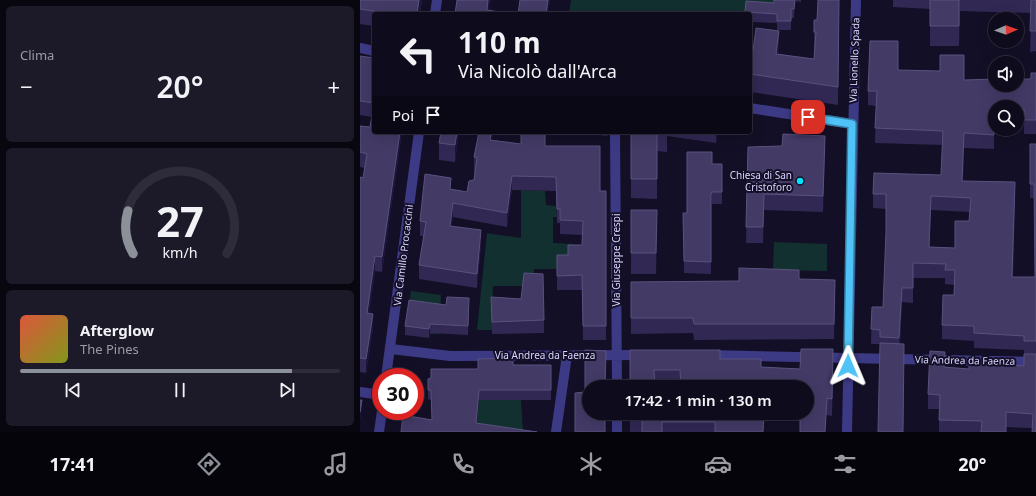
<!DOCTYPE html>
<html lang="it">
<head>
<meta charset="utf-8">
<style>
  body { margin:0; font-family:"Noto Sans",sans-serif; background:#1c1929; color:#f1f3f6; height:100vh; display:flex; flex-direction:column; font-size:15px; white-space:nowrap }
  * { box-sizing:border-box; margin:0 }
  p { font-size:13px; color:#9b9ba3 }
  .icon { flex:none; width:22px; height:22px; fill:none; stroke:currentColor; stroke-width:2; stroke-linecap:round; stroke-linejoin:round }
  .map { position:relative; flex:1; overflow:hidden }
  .details { display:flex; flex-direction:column; gap:6px; padding:6px; background:#08060f; width:360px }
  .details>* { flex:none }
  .top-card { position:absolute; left:12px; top:12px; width:380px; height:122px; border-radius:4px; box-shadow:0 4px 16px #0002,0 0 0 1px #2e2b3b; background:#0e0b1c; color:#f1f3f6; overflow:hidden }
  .needle { width:26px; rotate:88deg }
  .controls { position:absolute; left:628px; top:12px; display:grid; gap:8px }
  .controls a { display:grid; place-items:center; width:36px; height:36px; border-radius:50%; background:#0e0b1c; box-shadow:0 4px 16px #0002,0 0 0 1px #2e2b3b; font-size:20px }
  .speed { position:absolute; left:12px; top:368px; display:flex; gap:8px; font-size:20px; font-weight:700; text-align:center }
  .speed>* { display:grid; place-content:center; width:52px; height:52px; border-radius:50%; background:#0e0b1c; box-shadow:0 4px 16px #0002,0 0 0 1px #2e2b3b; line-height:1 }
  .speed .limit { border:6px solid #d22; background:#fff; color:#111 }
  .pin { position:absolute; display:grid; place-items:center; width:34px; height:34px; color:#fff; margin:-17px; border-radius:8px; box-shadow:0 2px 6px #0006 }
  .me { position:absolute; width:44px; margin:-22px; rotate:1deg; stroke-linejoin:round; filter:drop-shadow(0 0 3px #0008) }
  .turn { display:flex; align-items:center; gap:14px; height:84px; padding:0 20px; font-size:18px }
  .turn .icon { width:52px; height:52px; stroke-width:2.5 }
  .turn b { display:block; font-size:28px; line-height:34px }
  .then { display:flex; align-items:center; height:38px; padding:0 20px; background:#0003; gap:8px; font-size:15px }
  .big { font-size:30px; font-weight:600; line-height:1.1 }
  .details .widget { flex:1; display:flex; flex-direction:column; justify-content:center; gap:6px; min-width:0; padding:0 14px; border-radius:6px; background:#1c1929 }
  .details .dial { align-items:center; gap:0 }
  .dial svg { height:104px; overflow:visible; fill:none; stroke:#2e2b3b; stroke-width:7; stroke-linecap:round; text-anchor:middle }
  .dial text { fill:#f1f3f6; stroke:none }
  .song { display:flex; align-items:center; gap:12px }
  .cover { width:48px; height:48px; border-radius:6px; background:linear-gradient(135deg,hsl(10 70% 55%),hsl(70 70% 35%)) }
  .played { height:4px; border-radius:2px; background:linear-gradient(90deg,#8c9099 85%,#2e2b3b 85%) }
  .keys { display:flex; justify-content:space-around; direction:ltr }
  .heat { display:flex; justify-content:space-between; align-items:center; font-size:22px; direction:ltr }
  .trip { position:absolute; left:222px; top:380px; width:232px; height:40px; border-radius:20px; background:#0e0b1c; box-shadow:0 4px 16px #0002,0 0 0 1px #2e2b3b; font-weight:600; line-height:40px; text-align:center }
  .dock { display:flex; height:64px; justify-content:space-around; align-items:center; background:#06040b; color:#9b9ba3 }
  .dock .icon { width:28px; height:28px }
  .dock .selected { color:#8c9099 }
  .dock b { font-size:18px; color:#f1f3f6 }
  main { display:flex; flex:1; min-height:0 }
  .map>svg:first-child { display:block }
  .green { fill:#12302f }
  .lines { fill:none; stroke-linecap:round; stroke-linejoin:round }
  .minor { stroke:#3d3a85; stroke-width:10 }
  .wall { fill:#312854; fill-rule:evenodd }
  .shaded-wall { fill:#1d163a }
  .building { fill:#433a66; stroke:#5a527e; fill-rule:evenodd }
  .route-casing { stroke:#337fa1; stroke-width:10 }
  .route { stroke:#4fc3f7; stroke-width:7 }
  .poi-dot { fill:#00e5ff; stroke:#130f26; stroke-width:1.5 }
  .labels { text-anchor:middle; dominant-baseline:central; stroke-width:4; stroke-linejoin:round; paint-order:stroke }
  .street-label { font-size:10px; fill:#d9d4ff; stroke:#130f26 }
  .poi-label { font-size:10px; fill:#d9d4ff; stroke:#130f26; text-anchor:end }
</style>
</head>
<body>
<main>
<section class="details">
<div class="widget"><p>Clima</p>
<div class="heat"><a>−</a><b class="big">20°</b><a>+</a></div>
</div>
<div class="widget dial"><svg viewBox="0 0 100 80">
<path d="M14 69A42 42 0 1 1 86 69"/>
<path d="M14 69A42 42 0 0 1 10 36" stroke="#8c9099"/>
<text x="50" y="56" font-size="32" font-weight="700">27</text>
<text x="50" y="72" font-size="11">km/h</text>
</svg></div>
<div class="widget">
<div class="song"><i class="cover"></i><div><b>Afterglow</b><p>The Pines</p></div></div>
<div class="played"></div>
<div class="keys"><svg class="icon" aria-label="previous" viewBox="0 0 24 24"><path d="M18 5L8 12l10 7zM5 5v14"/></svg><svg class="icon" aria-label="pause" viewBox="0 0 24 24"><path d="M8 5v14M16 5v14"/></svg><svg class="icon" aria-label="next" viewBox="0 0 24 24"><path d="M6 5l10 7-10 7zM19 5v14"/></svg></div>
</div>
</section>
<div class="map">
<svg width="676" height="432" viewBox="0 0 676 432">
  <rect width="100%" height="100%" fill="#130f26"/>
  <path class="green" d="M211,0H419V12L386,14H209Z
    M161,190L185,191L186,205L196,206L197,217H193V243L213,244L214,259L208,269H174L175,286H133L132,330H117L127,233L161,238Z
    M414,242L467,244V271L413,270Z
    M51,291L81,295L79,334H70L49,309Z
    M118,398L127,400H161L163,432H115Z"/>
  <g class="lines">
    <path class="minor" d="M75,14L77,0
      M0,48L14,51
      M390,108L492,124
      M255,132L257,387
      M31,349L90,356L284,355
      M346,355L676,362
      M26,377L59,132
      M0,392L21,395
      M257,413V432
      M19,432L22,411
      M196,432L207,355
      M487,432L496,0"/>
  </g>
  <path class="wall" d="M0,0H62L60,14H14V26L0,24Z
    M414,0H441V2L435,1L434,18H431V30H417V23L390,22V14H385L386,1L414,3Z
    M458,0H479L478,105L390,92V50H419V54L454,59L455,50H454V32L457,20Z
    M533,0H676V51L670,52L671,13L600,11L599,46H570V9L533,7Z
    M0,56L42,132L22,272L15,271L9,314L13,329L6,373L0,372V177L3,178L5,168L0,167V126L10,127L12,117L0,115Z
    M538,70L604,80L671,79L676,73V134H664V124H657V107H635V124H634V149L604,148L603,181L655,197L653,277H675L674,198H670V144H676V432L672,428L646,427V432H579V409H568V394L585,367L609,369L664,366V350L614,348V341L582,339V325L594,295V285L585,284V278H553V303L542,302L540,344H511L512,307H523L526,232V209L513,208V194L581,175L582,145L515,143L516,106L508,105V91ZM571,210L610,212L609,221L595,248L569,247Z
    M81,132H99L95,162L79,160V143Z
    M119,132H133L132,140L161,144L185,146L240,191H246V340H223L222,290H197V255H208L222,245L223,235L200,234V223H197L196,191L152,190L147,227L93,217L91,227L121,244L117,288L59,279V265L64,236H60V221L91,189L107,192L114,180L115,172H114V157Z
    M219,132H247V136Z
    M271,132H357L356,143L307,136V152L297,151V199L271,198Z
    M388,147L465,152L463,212L404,210L403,243H386Z
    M352,164H362V204H352L351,207V274L324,273L323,213H327Z
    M271,210L297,231L296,274H271Z
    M439,279L475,295L474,339L334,340L333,333L271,334V282L379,281Z
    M131,297L161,299L184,320V333L132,334Z
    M109,307L108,335L70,333L69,338L45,335V326Z
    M270,350L360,359L401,367L440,369L473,366L472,416L467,415L440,421L404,420L403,432H270V413H447V387H270Z
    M153,365H191V400H119L72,420L71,400L68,399V388L118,369Z"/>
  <path class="shaded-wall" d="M59,0H62L60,14H57Z
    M128,0H131L129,14L127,10Z
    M188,0H190L188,14H186Z
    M600,0V11L599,46V26Z
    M419,31V50L416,72V54Z
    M40,132H42L22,272V257Z
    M97,132H99L95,162V145Z
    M131,132H133L130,154V140Z
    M356,132H357L356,143Z
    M604,133V148L602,196V181Z
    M465,136V152L463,212V196Z
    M152,176V190L147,227V213Z
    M655,182V197L652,291V277Z
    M352,192V204L351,207V195Z
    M571,196V210L569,261V247Z
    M93,203V217L90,241V226Z
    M297,210V231L296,274V253Z
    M121,230V244L117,288V274Z
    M15,256V271L7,328V313Z
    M475,280V295L474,339V324Z
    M542,288V302L539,352V338Z
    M109,298V307L108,335V326Z
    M13,314V329L6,373V359Z
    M70,324V333L69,338V329Z
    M473,349V366L472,416V399Z
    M119,390V400L116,432V423Z
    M467,398L466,432H465Z
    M2,400V409L0,421V412Z"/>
  <path class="building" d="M0,0H59L57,14H31L0,9Z
    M97,0H128L127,10L152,14H95Z
    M160,0H188L186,14H158Z
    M414,0H435L434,9H431V21H417V14L385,12L386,1L414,3Z
    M458,0H479L478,87L390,74V50L393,51L396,28L419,31L416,54L454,59L456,32H454V20H457Z
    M570,0H599V26H570Z
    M671,0H676V31H670Z
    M510,41H538V70L580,71V55H604V80L635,79V85H657V79H671V73H676V120H664L665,110H657V107H635V109H634V135L604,133L602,181L655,182L652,277H675L674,184H670V144H676V341H664V336L614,333V326L582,325L583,295H594L595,270H585L586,264L553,263V288H542L539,338L520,337V330L511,329L512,307H523L526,232V194H513L514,173L581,175L583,131L515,128L517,91H508ZM571,196L611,198L609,221H595V248L569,247Z
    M0,56L14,58V132H40L22,257L15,256L7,313L13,314L6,359L0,358V177L3,178L7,154L0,152V126L10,127L14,103L0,101Z
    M81,132H97L95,145L79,143Z
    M119,132H131L130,140L161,144V132H185V146H240V191H246V326H223L222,275L197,276V255H208V245H222L223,221L200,220V209H197L196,177L152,176L147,213L93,203L90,226L121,230L117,274L59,265L66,222L60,221L65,174L91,178L90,189L107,192L109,181L114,180L117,158L114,157Z
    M271,132H297V179H271Z
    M423,134L465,136L463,196L404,194L403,227H386L388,147L422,146Z
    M327,152H352V164H362V192H352L351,195V262L324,261L323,213H327Z
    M271,210H297L296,253H271Z
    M379,268L439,270V279L475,280L474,324H334L333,318H271V282L379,281Z
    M164,273L183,274L184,320L132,322L131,297L161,299Z
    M87,297L109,298L108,326L70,324L69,329L45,326L49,300L86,305Z
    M520,343L544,344L543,432H518Z
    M441,349H473L472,399L467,398L465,432H440V413H447V387H321L320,370H294L295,387H270V350H360V359H401V367L440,369Z
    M225,350L246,351L245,387H229V413H245V432H215V393L225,392Z
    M570,351L585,352L584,367L609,369V363L664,366V354H676V432H672L673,414L646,412V432H621L622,421L579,420L580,395L568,394Z
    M153,358V365H191V390H119L116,423L177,432H41L43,415L72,420L71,390H68V379L71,378V369H118V359Z
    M0,400H2L0,412Z
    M270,413H404L403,432H355V422H302V432H282V416H270Z"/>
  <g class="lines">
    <g class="route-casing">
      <path id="route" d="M448,117L492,124L488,366"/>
    </g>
    <use href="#route" class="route"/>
  </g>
  <circle class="poi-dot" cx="440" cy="181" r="4"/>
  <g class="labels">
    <g class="street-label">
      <text transform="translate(494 60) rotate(-88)">Via Lionello Spada</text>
      <text transform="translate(43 255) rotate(-83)">Via Camillo Procaccini</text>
      <text transform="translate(256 260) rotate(-90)">Via Giuseppe Crespi</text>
      <text x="185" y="355">Via Andrea da Faenza</text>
      <text transform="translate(605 360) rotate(1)">Via Andrea da Faenza</text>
    </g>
    <g class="poi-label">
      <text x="432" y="175">Chiesa di San<tspan x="432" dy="12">Cristoforo</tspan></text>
    </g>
  </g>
</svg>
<div class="controls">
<a><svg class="needle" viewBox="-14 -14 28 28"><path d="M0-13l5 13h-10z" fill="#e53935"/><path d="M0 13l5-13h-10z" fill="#9b9ba3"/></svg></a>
<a><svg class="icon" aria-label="sound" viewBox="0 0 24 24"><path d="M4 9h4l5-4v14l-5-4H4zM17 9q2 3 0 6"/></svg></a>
<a><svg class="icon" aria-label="search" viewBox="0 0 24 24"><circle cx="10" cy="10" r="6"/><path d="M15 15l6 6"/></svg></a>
</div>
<div class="speed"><div class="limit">30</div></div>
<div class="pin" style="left:448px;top:117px;background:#d93025"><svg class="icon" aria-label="arrive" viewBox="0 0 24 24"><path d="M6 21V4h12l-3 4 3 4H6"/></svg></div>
<svg class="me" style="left:488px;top:366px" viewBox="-20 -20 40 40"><path d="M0-17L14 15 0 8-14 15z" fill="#4fc3f7" stroke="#fff" stroke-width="4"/></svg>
<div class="trip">17:42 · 1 min · 130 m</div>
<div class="top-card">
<div class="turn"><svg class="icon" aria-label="left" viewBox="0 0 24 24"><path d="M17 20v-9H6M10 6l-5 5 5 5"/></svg><div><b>110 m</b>Via Nicolò dall'Arca</div></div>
<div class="then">Poi<svg class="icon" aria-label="arrive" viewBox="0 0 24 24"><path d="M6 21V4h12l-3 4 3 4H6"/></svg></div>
</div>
</div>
</main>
<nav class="dock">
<b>17:41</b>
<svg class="icon selected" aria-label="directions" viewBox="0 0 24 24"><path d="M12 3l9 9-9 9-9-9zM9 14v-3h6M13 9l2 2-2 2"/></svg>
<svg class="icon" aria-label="music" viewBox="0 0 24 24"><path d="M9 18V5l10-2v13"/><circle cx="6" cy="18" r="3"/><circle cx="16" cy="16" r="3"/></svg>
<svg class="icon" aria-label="phone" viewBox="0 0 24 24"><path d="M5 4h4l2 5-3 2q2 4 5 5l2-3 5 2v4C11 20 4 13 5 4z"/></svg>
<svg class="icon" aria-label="climate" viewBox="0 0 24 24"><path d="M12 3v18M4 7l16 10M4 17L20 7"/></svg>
<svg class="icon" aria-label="car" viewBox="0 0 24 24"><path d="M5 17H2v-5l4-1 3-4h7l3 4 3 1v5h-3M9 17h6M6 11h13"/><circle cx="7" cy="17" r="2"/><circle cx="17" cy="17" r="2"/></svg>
<svg class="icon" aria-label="filters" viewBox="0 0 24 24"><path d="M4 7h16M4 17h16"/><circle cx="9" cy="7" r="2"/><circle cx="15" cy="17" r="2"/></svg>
<b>20°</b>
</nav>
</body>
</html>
